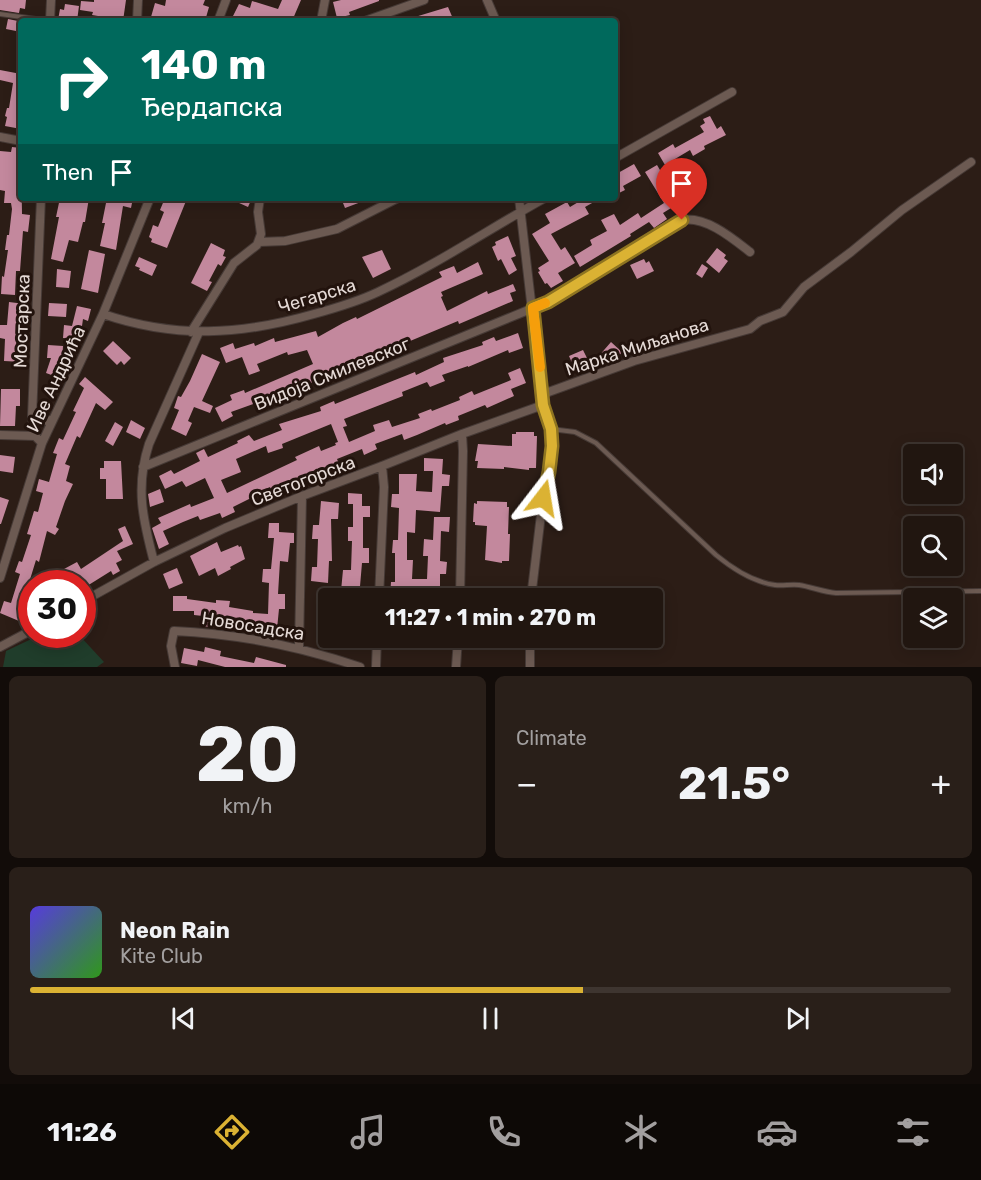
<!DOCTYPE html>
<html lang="en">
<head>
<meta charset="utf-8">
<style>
  body { margin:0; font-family:Rubik,sans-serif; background:#291f19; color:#f1f3f6; height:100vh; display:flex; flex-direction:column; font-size:22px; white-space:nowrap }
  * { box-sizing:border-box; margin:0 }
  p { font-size:20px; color:#a29f9f }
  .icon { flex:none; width:33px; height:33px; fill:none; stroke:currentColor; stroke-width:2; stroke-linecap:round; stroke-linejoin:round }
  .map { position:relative; height:667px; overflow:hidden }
  .details { display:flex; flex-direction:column; gap:9px; padding:9px; background:#120c09; flex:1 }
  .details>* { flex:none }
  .hud { position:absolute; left:18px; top:18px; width:600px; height:183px; border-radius:6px; box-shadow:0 3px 15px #0003,0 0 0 2px #3e3530; background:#00695c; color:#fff; overflow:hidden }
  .controls { position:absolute; left:903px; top:444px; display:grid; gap:12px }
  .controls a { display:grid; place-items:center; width:60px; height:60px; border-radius:6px; background:#211610; box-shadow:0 3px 15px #0003,0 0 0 2px #3e3530; font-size:30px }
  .speed { position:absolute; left:18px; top:570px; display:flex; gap:12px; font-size:30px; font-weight:700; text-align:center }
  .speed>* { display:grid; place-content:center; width:78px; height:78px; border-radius:50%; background:#211610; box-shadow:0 3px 15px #0003,0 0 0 2px #3e3530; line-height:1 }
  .speed .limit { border:9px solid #d22; background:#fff; color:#111 }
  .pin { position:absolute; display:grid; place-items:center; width:51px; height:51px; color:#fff; margin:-62px -26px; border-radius:50% 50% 50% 0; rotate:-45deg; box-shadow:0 0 6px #0007 }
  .pin .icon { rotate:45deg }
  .me { position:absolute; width:66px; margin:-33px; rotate:14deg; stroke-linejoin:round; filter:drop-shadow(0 0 4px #0008) }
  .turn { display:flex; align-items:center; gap:21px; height:126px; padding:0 24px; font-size:27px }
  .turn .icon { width:78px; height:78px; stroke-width:2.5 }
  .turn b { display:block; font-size:42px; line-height:51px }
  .then { display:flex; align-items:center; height:57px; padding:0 24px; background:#0003; gap:12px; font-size:22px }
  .big { font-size:45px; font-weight:700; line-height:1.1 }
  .details .tile { flex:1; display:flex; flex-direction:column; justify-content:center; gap:9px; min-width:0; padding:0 21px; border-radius:9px; background:#291f19 }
  .details .dial { align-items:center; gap:0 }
  .dial b { font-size:78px; line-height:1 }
  .song { display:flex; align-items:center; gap:18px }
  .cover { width:72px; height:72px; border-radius:9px; background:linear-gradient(135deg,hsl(250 70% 55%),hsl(110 70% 35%)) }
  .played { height:6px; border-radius:3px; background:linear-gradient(90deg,#dbb233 60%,#3e3530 60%) }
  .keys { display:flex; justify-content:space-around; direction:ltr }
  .heat { display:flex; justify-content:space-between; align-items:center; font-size:33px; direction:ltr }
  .details .tiles { flex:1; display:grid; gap:9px; grid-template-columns:1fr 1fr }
  .tile:last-child { grid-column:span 2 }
  .trip { position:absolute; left:318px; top:588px; width:345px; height:60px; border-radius:6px; background:#211610; box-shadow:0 3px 15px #0003,0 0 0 2px #3e3530; font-weight:700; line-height:60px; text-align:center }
  .tabs { display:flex; height:96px; justify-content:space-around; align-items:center; background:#0d0906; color:#a29f9f }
  .tabs .icon { width:42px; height:42px }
  .tabs .selected { color:#dbb233 }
  .tabs b { font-size:27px; color:#f1f3f6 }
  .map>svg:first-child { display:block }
  .green { fill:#203d2b }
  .building { fill:#c3889d; fill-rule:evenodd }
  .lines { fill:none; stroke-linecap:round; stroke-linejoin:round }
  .service-casing { stroke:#463a36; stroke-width:6 }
  .minor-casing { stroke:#463a36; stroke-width:10 }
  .service { stroke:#6c5a52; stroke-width:4 }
  .minor { stroke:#6c5a52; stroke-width:8 }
  .route-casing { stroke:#8e7421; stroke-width:15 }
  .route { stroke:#dbb233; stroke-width:10 }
  .slow { stroke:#f59e0b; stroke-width:10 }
  .labels { text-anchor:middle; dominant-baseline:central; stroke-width:6; stroke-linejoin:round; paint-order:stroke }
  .street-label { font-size:18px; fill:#e5dad6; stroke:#22130d }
</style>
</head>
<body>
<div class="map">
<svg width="981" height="667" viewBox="0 0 981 667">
  <rect width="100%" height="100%" fill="#2c1d16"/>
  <path class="green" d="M42,634L79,635L104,662L97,667H3L6,651Z"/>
  <path class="building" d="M0,0H26L25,9L20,8L19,13L0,10Z
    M94,0H126L123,21H97L98,16L92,15L93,12L80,10L81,1L94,2Z
    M166,0H205L203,5L209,7L205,21L183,17L182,21L167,19L166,21L151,17L155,3L165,6Z
    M282,0H301L292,21H254L244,18L243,21H240L232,18L239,4L250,8L252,1L278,9Z
    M341,0H379V1L349,12L350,15L337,18L333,2Z
    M65,4L79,6L77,21L58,20L60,9L64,10Z
    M448,7L454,21H406L405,20Z
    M8,19L18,21L16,31L6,29Z
    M0,70L21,74V129L5,126L7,117L5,116L7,108H9L13,83L0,80Z
    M710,116L717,129L721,126L726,135L704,146L705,149L693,156L690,150L665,165L658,153L673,144L675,148L704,132L700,126L705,123L703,119Z
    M12,147L21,148L22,214L30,215L28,232L23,231L20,271H16L15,295L1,294L2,276L4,277L8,250H5L7,235H9L12,209L11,203H4L5,191L0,190V151L11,152Z
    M634,164L641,176L623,186L625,190L615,195V172L618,177L620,176L618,173Z
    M657,165L675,195L671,197L676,205L663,213L667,219L654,228L649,222L630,234L631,236L580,267L574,256L592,245L590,240L607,231L601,220L614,214L620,225L638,213L641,218L664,203L645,172Z
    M60,198H89L85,222H83L78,242L69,240L63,262L51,259L59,217H56Z
    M107,198H133L131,208L123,206L116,250L100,246L105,223H102Z
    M165,198L170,200L171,198H179L186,201L167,248L151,242L152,239L149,237L153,225L158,227L164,212L160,210Z
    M228,198H252L248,207Z
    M341,198H369V199L345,208Z
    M585,198H601L585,207L589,214L551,234L561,250L565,247L575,263L558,273L563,281L551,288L547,283L545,284L538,272L540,271L538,268L549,261L532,234L550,223L545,214L567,202L570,207Z
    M508,236L516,256L511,258L517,270L509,275L501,259L498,261L492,247L496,245L495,242Z
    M211,243L225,250L223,256L226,257L221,266L218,264L209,281L212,282L207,291L191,283Z
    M717,248L726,255L724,258L728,261L719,273L706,262Z
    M89,250L105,254L98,293L81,289Z
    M382,250L391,269L373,278L362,257Z
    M139,257L157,265L152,276L139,270L140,268L135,266Z
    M644,259L646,263L649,261L654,271L637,279L630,265Z
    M478,262L483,274L441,292L443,296L441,297L447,311L487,291L488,294L513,284L516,291L510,293L513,301L459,324L458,321L391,349L392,351L380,356L378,353L352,364L354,368L340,373L338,368L311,378L313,382L301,387L299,383L270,394L273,401L261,407L259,402L231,412L233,416L222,422L215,408L232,400L230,395L244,390L245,393L313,364L307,350L288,355L287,352L257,364L260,371L249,375L242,357L226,363L220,348L233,343L235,349L254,343L255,346L274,338L275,342L316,331L318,337L343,323L356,317L357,319L442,277L439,272L454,266L457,273Z
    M702,264L708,268L702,278L696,274Z
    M57,269L71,271L69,288L56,287Z
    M9,302L25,304L24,311H27L26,320L18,319L16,347H23V362L4,361L5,339L0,338V325H7Z
    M49,303L67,304L66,317L48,316Z
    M77,306L91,309L88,321L83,319L80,340L63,338L64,325L72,326Z
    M518,333L523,348L509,353L508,350L468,367V366L442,375L445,381L430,387L427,382L402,392L403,396L344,419L347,426L343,427L349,442L375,431L373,425L389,420L392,427L420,418L418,414L431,409L432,411L460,400L459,397L472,391L474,395L511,380L508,373L520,368L526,383L511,389L514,396L487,408L485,405L458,416L459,420L446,425L445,423L417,435L404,440L402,434L375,444L377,449L364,455L362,449L337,459L339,464L323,471L322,467L295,479L296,481L279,489L282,495L275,498L270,487L252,495L253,497L233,507L235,512L222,518L220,513L200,520L198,516L183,522L163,531L169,544L159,549L152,528L161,523L158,518L190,504L191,507L214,498L205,478L186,487L182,481L165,489L159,476L171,470L174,474L200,461L196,453L204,449L208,457L238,443L237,441L249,435L254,441L282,430L279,424L321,411L320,407L334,401L335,404L415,372L416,375L444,362L443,358L483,345L482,342L494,337L496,341ZM331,424L338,442L335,443L336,445L321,451L319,446L295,457L297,460L227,493L221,480L241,472L236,459L266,446L268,453L283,448L282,444Z
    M113,341L131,358L124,365L121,361L117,365L103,351Z
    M611,342L622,352L617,358L607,365L598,357Z
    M48,345L63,346L62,362L57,377L46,373L51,358H47Z
    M583,350L590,364L575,370L569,356Z
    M202,354L220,362L202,401L213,406L210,413L194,407L188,421L192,423L186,436L171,429L179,410L174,408L178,396L181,397L190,381Z
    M85,377L113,402L105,410L96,403L80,438L77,436L65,464L70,466L66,481L73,484L65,501L56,527L59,529L55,535L47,531L39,562L36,560L28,586L32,587V597L29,596L25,602L19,621L0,613L4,601L11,603L20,574L15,572L19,561L22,562L31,535L27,534L34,511L38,512L43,493L36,491L39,479L49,482L57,454L53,453L59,438L63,440L76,412L73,411L84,388L79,384Z
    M1,389H20V406H16L15,426H0Z
    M131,420L145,428L140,439L126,432Z
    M115,422L123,427L113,446L105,441Z
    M516,432H534V436H537L536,468H529V470L504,467V469L477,468L478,461H475L478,444L512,446V434H516Z
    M0,455L15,457L13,473L0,471Z
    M424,458L443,459L442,474L450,475L449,486H442L440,512L416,510L415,533L407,532V560H413L412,579H427L428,556H423L424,539L433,540L434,517H450L449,532L441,531L440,561L447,562L446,574H440V597H426V587L407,586V596H390L391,582H395V553H392L393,540H398L399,508L391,507L392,494H399V474H417L416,491L432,492L433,471H424Z
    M104,461H121L123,499H106V479H100V468H104Z
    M160,489L164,502L150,507L148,494Z
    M348,493L362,494V506H370V517H363V548H369V563H362L359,598H333V590L341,591L343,570H351L352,541H348V527H353V504H348Z
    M0,497L9,500L1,524H0Z
    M321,501L339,503L338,519H331L332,561H329L328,583L311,581L312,567H317L318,539H312L313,525H319Z
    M477,501L507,502V507H509L508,534H510L509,561H502V563L485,560L487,526L475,525V522H473L474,503L477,504Z
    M269,523H279V532L294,533V543H290L288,562L280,561L278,594H285V609H279L277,629L238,625L239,618L219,616L217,628L203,626V616L194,615V611H173V596H187V599L216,603V600L230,601L229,607L253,611V613L268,614L269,583L262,582L263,569H271L274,538H268Z
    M125,526L133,544L117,551L122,560L116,563L120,571L113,575L111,571L87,586L84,581L79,584H49L66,574L64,569L77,562L81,569L123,541L118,529Z
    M217,542L221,552L238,545L239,547L241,546L245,559L230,567L231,569L218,576L215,568L199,576L190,556Z
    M177,568L183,583L169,589L163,574Z
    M491,586L509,590V598H484L485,588H491Z
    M325,638H357V645L325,643Z
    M411,638H445L444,646L428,645V649L411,647Z
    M471,638H502L501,648L471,646Z
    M205,647L221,651L220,656L254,663L256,657L286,665V667H225L198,660L197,666L181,663L184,648L204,652Z"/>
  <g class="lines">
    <g class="service-casing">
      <path id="service" d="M0,14L50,21
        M551,429L575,432L596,443L716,555C733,569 753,582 775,585C783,586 791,584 799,585C812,587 823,592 836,593L981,591"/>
    </g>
    <g class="minor-casing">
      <path id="minor" d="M487,0L496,21
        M50,21L51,0
        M137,21L138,0
        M218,21L226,0
        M321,21L325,0
        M365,21L424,0
        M0,137L21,141
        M615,158L732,92
        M41,198L32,417L35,436L42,443
        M519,198L543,405L551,429L552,446L549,472L543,498L531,598
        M259,242L285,241L337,229L398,198
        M103,314C176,339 241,335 314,314C336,308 357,302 378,292C436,265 489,229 545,198
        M191,332L234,263L257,245L261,234L258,212L260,198
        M543,394L634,361L750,329L760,321L783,312L804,287L851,252L902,210L971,162
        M33,411C39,418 43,424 53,419
        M0,435L35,436
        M143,467L548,302L682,220C706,216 732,238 750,252
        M154,562C143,520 135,487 149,444L199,332
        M0,578L42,443L103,314L150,198
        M379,598L384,487L382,466
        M460,598L463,451L462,434
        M82,602L154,562L225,528L302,496L382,466L462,434L543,405
        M530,638V667
        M0,647L32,630
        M299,647L302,496
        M175,667L171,646L174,631C239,634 299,646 360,667
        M376,667L377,638
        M456,667L458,638"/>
    </g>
    <use href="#service" class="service"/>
    <use href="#minor" class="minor"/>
  </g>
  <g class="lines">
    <g class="route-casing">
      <path id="route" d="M543,498L549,472L552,446L551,429L543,405L533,308L548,302L682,220"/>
    </g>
    <use href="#route" class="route"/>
    <path class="slow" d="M540,367L533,308L545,303"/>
  </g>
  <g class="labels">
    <g class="street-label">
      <text transform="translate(317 296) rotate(-17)">Чегарска</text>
      <text transform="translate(22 321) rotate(-88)">Мостарска</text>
      <text transform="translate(637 347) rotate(-18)">Марка Миљанова</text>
      <text transform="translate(332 374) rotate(-22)">Видоја Смилевског</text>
      <text transform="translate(56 379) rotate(-65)">Иве Андрића</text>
      <text transform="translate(303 481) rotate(-21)">Светогорска</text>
      <text transform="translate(253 626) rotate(9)">Новосадска</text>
    </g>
  </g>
</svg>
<div class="controls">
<a><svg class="icon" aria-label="sound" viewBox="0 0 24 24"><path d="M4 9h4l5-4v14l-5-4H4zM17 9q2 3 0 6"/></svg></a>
<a><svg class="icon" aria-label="search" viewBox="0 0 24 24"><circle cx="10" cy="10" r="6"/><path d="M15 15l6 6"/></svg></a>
<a><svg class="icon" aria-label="layers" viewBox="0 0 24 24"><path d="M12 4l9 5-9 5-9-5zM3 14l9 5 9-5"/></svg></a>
</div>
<div class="speed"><div class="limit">30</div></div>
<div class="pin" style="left:682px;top:220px;background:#d93025"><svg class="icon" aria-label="arrive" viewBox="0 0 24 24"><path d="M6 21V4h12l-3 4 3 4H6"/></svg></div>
<svg class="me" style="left:543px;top:498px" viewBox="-20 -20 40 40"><path d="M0-17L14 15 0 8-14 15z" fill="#dbb233" stroke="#fff" stroke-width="4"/></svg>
<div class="trip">11:27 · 1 min · 270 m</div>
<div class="hud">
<div class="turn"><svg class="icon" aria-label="right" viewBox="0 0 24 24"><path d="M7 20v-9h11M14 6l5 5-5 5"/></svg><div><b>140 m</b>Ђердапска</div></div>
<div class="then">Then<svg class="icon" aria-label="arrive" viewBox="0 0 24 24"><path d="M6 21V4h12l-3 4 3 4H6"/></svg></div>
</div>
</div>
<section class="details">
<div class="tiles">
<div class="tile dial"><b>20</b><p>km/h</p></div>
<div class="tile"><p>Climate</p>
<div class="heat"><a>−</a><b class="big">21.5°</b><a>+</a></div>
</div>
<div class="tile">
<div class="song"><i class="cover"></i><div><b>Neon Rain</b><p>Kite Club</p></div></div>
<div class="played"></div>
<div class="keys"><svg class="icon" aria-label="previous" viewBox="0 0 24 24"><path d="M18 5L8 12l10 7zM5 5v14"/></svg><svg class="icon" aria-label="pause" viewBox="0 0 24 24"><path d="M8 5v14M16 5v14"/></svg><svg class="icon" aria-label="next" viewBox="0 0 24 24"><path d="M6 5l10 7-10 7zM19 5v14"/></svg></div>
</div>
</div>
</section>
<nav class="tabs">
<b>11:26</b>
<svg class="icon selected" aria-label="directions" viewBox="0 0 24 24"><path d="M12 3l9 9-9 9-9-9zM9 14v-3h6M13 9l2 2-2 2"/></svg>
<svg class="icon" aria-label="music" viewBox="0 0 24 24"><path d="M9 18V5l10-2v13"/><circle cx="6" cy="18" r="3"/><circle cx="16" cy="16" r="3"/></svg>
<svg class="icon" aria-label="phone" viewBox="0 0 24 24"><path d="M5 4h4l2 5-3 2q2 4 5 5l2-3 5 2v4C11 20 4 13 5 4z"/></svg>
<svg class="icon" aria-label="climate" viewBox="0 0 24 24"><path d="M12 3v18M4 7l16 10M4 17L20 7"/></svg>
<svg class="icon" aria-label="car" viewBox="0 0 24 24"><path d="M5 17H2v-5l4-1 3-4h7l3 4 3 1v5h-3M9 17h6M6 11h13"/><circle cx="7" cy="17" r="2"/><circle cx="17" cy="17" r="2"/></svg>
<svg class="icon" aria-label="filters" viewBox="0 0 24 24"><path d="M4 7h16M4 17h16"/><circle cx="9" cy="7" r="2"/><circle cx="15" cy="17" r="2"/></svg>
</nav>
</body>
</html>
